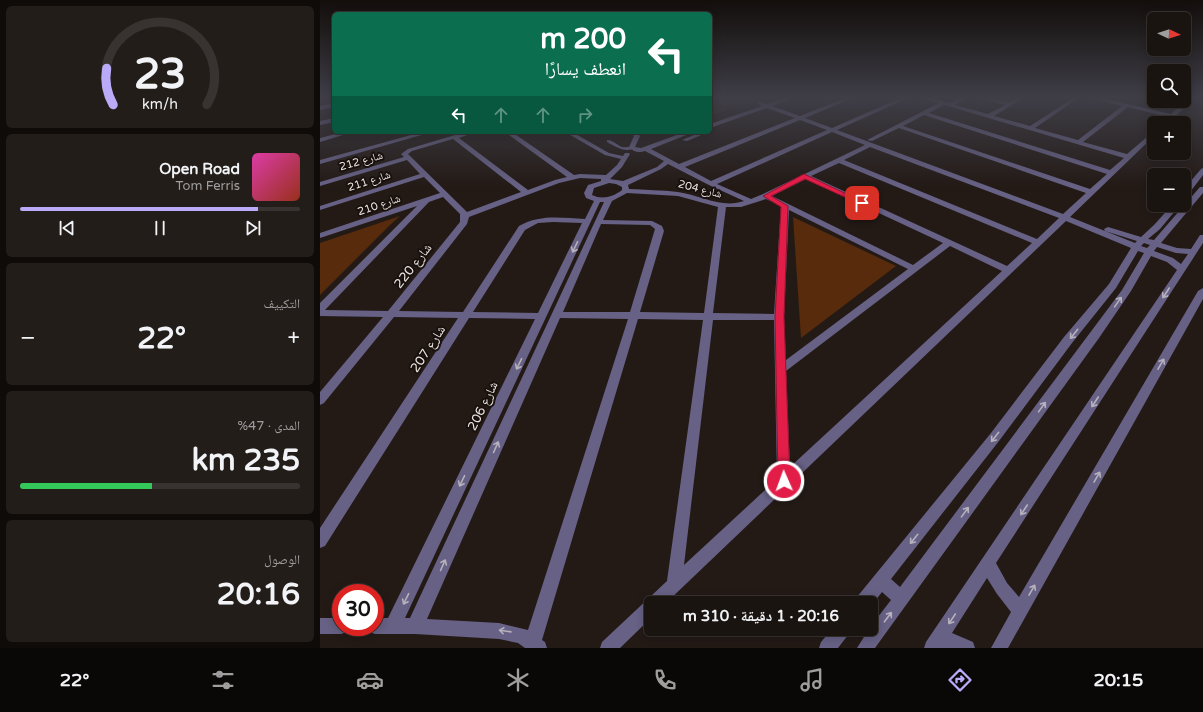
<!DOCTYPE html>
<html lang="ar">
<head>
<meta charset="utf-8">
<style>
  body { margin:0; font-family:"Varela Round","Noto Naskh Arabic",sans-serif; background:#231d19; color:#f1f3f6; direction:rtl; height:100vh; display:flex; flex-direction:column; font-size:15px; white-space:nowrap }
  * { box-sizing:border-box; margin:0 }
  p { font-size:13px; color:#9f9e9f }
  .icon { flex:none; width:22px; height:22px; fill:none; stroke:currentColor; stroke-width:2; stroke-linecap:round; stroke-linejoin:round }
  .map { position:relative; flex:1; overflow:hidden; direction:ltr }
  .side { display:flex; flex-direction:column; gap:6px; padding:6px; background:#0e0b09; width:320px }
  .side>* { flex:none }
  .hud { position:absolute; left:12px; top:12px; width:380px; height:122px; border-radius:6px; box-shadow:0 2px 10px #0003,0 0 0 1px #383330; direction:rtl; background:#0b6e4f; color:#fff; overflow:hidden }
  .needle { width:26px; rotate:94deg }
  .fabs { position:absolute; left:827px; top:12px; display:grid; gap:8px }
  .fabs a { display:grid; place-items:center; width:44px; height:44px; border-radius:6px; background:#1a1410; box-shadow:0 2px 10px #0003,0 0 0 1px #383330; font-size:20px }
  .speed { position:absolute; left:12px; top:584px; display:flex; gap:8px; font-size:20px; font-weight:700; text-align:center }
  .speed>* { display:grid; place-content:center; width:52px; height:52px; border-radius:50%; background:#1a1410; box-shadow:0 2px 10px #0003,0 0 0 1px #383330; line-height:1 }
  .speed .limit { border:6px solid #d22; background:#fff; color:#111 }
  .pin { position:absolute; display:grid; place-items:center; width:34px; height:34px; color:#fff; margin:-17px; border-radius:8px; box-shadow:0 2px 6px #0006 }
  .me { position:absolute; width:44px; margin:-22px; rotate:358deg; stroke-linejoin:round; filter:drop-shadow(0 0 3px #0008) }
  .turn { display:flex; align-items:center; gap:14px; height:84px; padding:0 20px; font-size:18px }
  .turn .icon { width:52px; height:52px; stroke-width:2.5 }
  .turn b { display:block; font-size:28px; line-height:34px }
  .lanes { display:flex; align-items:center; height:38px; padding:0 20px; background:#0003; justify-content:center; gap:20px; direction:ltr }
  .lanes .off { opacity:.35 }
  .big { font-size:30px; font-weight:700; line-height:1.1 }
  .side .widget { flex:1; display:flex; flex-direction:column; justify-content:center; gap:6px; min-width:0; padding:0 14px; border-radius:6px; background:#231d19 }
  .side .dial { align-items:center; gap:0 }
  .dial svg { height:104px; overflow:visible; fill:none; stroke:#383330; stroke-width:7; stroke-linecap:round; text-anchor:middle }
  .dial text { fill:#f1f3f6; stroke:none }
  .song { display:flex; align-items:center; gap:12px }
  .cover { width:48px; height:48px; border-radius:6px; background:linear-gradient(135deg,hsl(320 70% 55%),hsl(10 70% 35%)) }
  .played { height:4px; border-radius:2px; background:linear-gradient(90deg,#b9abf7 85%,#383330 85%) }
  .keys { display:flex; justify-content:space-around; direction:ltr }
  .heat { display:flex; justify-content:space-between; align-items:center; font-size:22px; direction:ltr }
  .charge { height:6px; border-radius:3px; background:linear-gradient(90deg,#34c759 47%,#383330 0) }
  .trip { position:absolute; left:324px; top:596px; width:234px; height:40px; border-radius:6px; background:#1a1410; box-shadow:0 2px 10px #0003,0 0 0 1px #383330; font-weight:700; line-height:40px; text-align:center; direction:rtl }
  .menu { display:flex; height:64px; justify-content:space-around; align-items:center; background:#0a0806; color:#9f9e9f }
  .menu .icon { width:28px; height:28px }
  .menu .selected { color:#b9abf7 }
  .menu b { font-size:18px; color:#f1f3f6 }
  main { display:flex; flex:1; min-height:0 }
  .map>svg:first-child { display:block }
  .built { fill:#2f2118 }
  .green { fill:#572b0b }
  .lines { fill:none; stroke-linecap:round; stroke-linejoin:round }
  .service { fill:#676185; fill-rule:evenodd }
  .minor { fill:#676185; fill-rule:evenodd }
  .oneway { stroke:#b7b1bd }
  .route { fill:#e11d48; stroke:#92132f }
  .labels { text-anchor:middle; dominant-baseline:central; stroke-width:4; stroke-linejoin:round; paint-order:stroke }
  .far-street-label { font-size:11px; fill:#ece6e2; stroke:#19110d }
  .street-label { font-size:13px; fill:#ece6e2; stroke:#19110d }
</style>
</head>
<body>
<main>
<div class="map">
<svg width="883" height="648" viewBox="0 0 883 648">
  <rect width="100%" height="100%" fill="#231a16"/>
  <path class="built" d="M390,97H444L390,116Z"/>
  <path class="green" d="M80,216L70,225L0,295V243Z
    M473,217L576,266L481,338Z"/>
  <g class="lines">
    <path class="service" d="M287,140C293,140 297,145 302,147C307,148 311,146 315,148C305,153 296,147 287,142Z"/>
    <path class="minor" d="M468,97H475L452,106L480,116L528,97H533V98L485,118L512,128L583,97H588V98L517,130L743,214L766,193L579,128L552,141L547,140L619,103L601,98V97H607L630,103L643,97H648L635,105L668,114L685,105L660,98V97H666L689,102L700,97H705L674,116L710,126L755,97H760L715,128L758,140L802,106L770,98V97H777L851,114L861,105L847,101L864,102L870,97H876L848,123H842L848,117L808,107L763,142L807,154L834,131V136L750,217L815,243L817,241L785,231L784,229L788,227L821,237L834,225L852,205H860L840,229L828,239L834,240L880,187H883V193L841,243L857,248L871,249L880,235H883V243L676,563L687,583L699,597L878,291L883,288V299L688,648H671L691,612L677,594L667,578L632,633L653,642L655,648H604L606,642L857,270L847,262L831,256L811,291L779,338L555,648H537L549,629H551V626L571,600L562,592L551,606V603H535L537,597L671,433L744,337L789,284L811,248L746,221L346,603H331V618L300,648H280L282,642L347,581L383,320L318,319L222,640L225,642L227,648H205L198,643L179,639L95,634H55L49,632L47,627H55V618H68L215,319L149,318L5,546L0,548V528L138,318L74,317L4,403L0,405V392L63,317L0,316V303L97,206L0,238V233L120,193L104,177L0,210V206L100,174L87,160L0,186V182L84,157L81,154L88,149L145,132H155L139,138L208,190L235,180L247,177L185,132H192L254,175L260,174L286,175L297,165L301,159L285,155L245,132H252L289,153L303,156L305,153H309L310,154L302,167L290,179L303,181L337,167L344,161L325,151C319,153 313,152 309,147L314,136L311,132H317L320,136L315,147L321,148L365,132H374L331,149L359,164L475,118L447,108L390,128V124L442,106L438,104V102L447,104ZM624,105L628,106L804,158L790,170L609,113ZM604,115L787,174L770,189L583,126ZM480,120L507,130L391,181L365,167ZM512,132L545,145L443,194L431,199L397,184ZM133,139L201,192L147,212L88,154L92,151ZM550,147L739,218L717,239L524,160ZM519,163L712,243L687,266L491,176ZM348,164L389,185L424,201C402,209 380,195 358,192C342,190 325,190 309,189L308,185L341,169ZM260,178L281,179V181L268,185L264,193L266,198L274,201L265,219C242,218 220,214 199,226L143,312L79,311L147,224L149,217L239,183ZM486,179L623,243L593,265L452,196ZM289,183L296,184L302,187V190C293,197 282,200 272,195L274,188ZM307,193L358,196L398,207L384,313L320,312L344,231L342,226L332,221L283,220L292,201ZM123,197L140,214V222L68,311L5,310L109,202ZM446,199L461,206L454,314L393,313L406,207H421ZM280,202H284L90,618H85ZM469,210L588,269L466,360L464,317ZM233,222L262,223L218,313L153,312L205,230L218,223ZM281,224L330,225L335,229L310,312H243ZM824,243L830,245L827,248L821,246ZM630,246L682,271L470,467L466,371ZM837,247L856,253L868,254L861,264L853,258L834,251ZM818,251L824,253L802,290L580,587L571,579L679,441L752,343L796,288ZM240,318L308,319L208,630L179,623L107,619ZM393,320H454L457,479L364,565Z
      M828,97H834V99L829,98Z
      M14,103V107L0,110V106Z
      M14,118V122L0,125V121Z
      M23,132H33L0,142V138Z
      M102,132H112L0,164V160Z
      M381,132H389L367,141L362,140Z
      M883,168V175L867,196H864V189L881,169Z
      M0,618H21V627H29L27,632L21,634H0Z
      M512,629H530L528,635L518,648H499L501,642Z"/>
  </g>
  <defs><path id="oneway-shaft" d="M-6 0H5M1.5-3L5.5 0L1.5 3" fill="none" stroke-width="1.6" stroke-linecap="round" stroke-linejoin="round"/></defs>
  <g class="oneway">
    <use href="#oneway-shaft" transform="translate(255 247) rotate(116)"/>
    <use href="#oneway-shaft" transform="translate(846 293) rotate(123)"/>
    <use href="#oneway-shaft" transform="translate(798 302) rotate(-55)"/>
    <use href="#oneway-shaft" transform="translate(754 334) rotate(129)"/>
    <use href="#oneway-shaft" transform="translate(199 364) rotate(116)"/>
    <use href="#oneway-shaft" transform="translate(841 364) rotate(-60)"/>
    <use href="#oneway-shaft" transform="translate(775 402) rotate(123)"/>
    <use href="#oneway-shaft" transform="translate(722 407) rotate(-54)"/>
    <use href="#oneway-shaft" transform="translate(675 437) rotate(128)"/>
    <use href="#oneway-shaft" transform="translate(176 447) rotate(-66)"/>
    <use href="#oneway-shaft" transform="translate(777 477) rotate(-60)"/>
    <use href="#oneway-shaft" transform="translate(142 481) rotate(116)"/>
    <use href="#oneway-shaft" transform="translate(704 510) rotate(123)"/>
    <use href="#oneway-shaft" transform="translate(645 512) rotate(-54)"/>
    <use href="#oneway-shaft" transform="translate(594 539) rotate(129)"/>
    <use href="#oneway-shaft" transform="translate(123 565) rotate(-66)"/>
    <use href="#oneway-shaft" transform="translate(712 590) rotate(-60)"/>
    <use href="#oneway-shaft" transform="translate(86 599) rotate(116)"/>
    <use href="#oneway-shaft" transform="translate(568 617) rotate(-53)"/>
    <use href="#oneway-shaft" transform="translate(632 619) rotate(124)"/>
    <use href="#oneway-shaft" transform="translate(185 631) rotate(-172)"/>
  </g>
  <linearGradient id="sky" x2="0" y2="1"><stop stop-color="#130e0c"/><stop offset="0.52" stop-color="#3f3e47"/><stop offset="1" stop-color="#3f3e47" stop-opacity="0"/></linearGradient>
  <rect width="883" height="187" fill="url(#sky)"/>
  <path class="route" d="M484,174L546,203L540,204L485,179L451,196L468,206L464,317L470,481L469,485L464,486L460,485L458,481L455,317L461,207L443,196Z"/>
  <g class="labels">
    <g class="far-street-label">
      <text transform="translate(41 161) rotate(-16)">شارع 212</text>
      <text transform="translate(49 181) rotate(-18)">شارع 211</text>
      <text transform="translate(380 189) rotate(14)">شارع 204</text>
      <text transform="translate(59 205) rotate(-19)">شارع 210</text>
    </g>
    <g class="street-label">
      <text transform="translate(93 266) rotate(-52)">شارع 220</text>
      <text transform="translate(108 349) rotate(-57)">شارع 207</text>
      <text transform="translate(163 406) rotate(-64)">شارع 206</text>
    </g>
  </g>
</svg>
<div class="fabs">
<a><svg class="needle" viewBox="-14 -14 28 28"><path d="M0-13l5 13h-10z" fill="#e53935"/><path d="M0 13l5-13h-10z" fill="#9f9e9f"/></svg></a>
<a><svg class="icon" aria-label="search" viewBox="0 0 24 24"><circle cx="10" cy="10" r="6"/><path d="M15 15l6 6"/></svg></a>
<a>+</a>
<a>−</a>
</div>
<div class="speed"><div class="limit">30</div></div>
<div class="pin" style="left:542px;top:203px;background:#d93025"><svg class="icon" aria-label="arrive" viewBox="0 0 24 24"><path d="M6 21V4h12l-3 4 3 4H6"/></svg></div>
<svg class="me" style="left:464px;top:481px" viewBox="-20 -20 40 40"><circle r="17" fill="#e11d48" stroke="#fff" stroke-width="3"/><path d="M0-11L8 9 0 5-8 9z" fill="#fff"/></svg>
<div class="trip">20:16 · 1 دقيقة · 310 m</div>
<div class="hud">
<div class="turn"><svg class="icon" aria-label="left" viewBox="0 0 24 24"><path d="M17 20v-9H6M10 6l-5 5 5 5"/></svg><div><b>200 m</b>انعطف يسارًا</div></div>
<div class="lanes"><svg class="icon" aria-label="left" viewBox="0 0 24 24"><path d="M17 20v-9H6M10 6l-5 5 5 5"/></svg><svg class="icon off" aria-label="ahead" viewBox="0 0 24 24"><path d="M12 20V5M6 11l6-6 6 6"/></svg><svg class="icon off" aria-label="ahead" viewBox="0 0 24 24"><path d="M12 20V5M6 11l6-6 6 6"/></svg><svg class="icon off" aria-label="right" viewBox="0 0 24 24"><path d="M7 20v-9h11M14 6l5 5-5 5"/></svg></div>
</div>
</div>
<section class="side">
<div class="widget dial"><svg viewBox="0 0 100 80">
<path d="M14 69A42 42 0 1 1 86 69"/>
<path d="M14 69A42 42 0 0 1 9 41" stroke="#b9abf7"/>
<text x="50" y="56" font-size="32" font-weight="700">23</text>
<text x="50" y="72" font-size="11">km/h</text>
</svg></div>
<div class="widget">
<div class="song"><i class="cover"></i><div><b>Open Road</b><p>Tom Ferris</p></div></div>
<div class="played"></div>
<div class="keys"><svg class="icon" aria-label="previous" viewBox="0 0 24 24"><path d="M18 5L8 12l10 7zM5 5v14"/></svg><svg class="icon" aria-label="pause" viewBox="0 0 24 24"><path d="M8 5v14M16 5v14"/></svg><svg class="icon" aria-label="next" viewBox="0 0 24 24"><path d="M6 5l10 7-10 7zM19 5v14"/></svg></div>
</div>
<div class="widget"><p>التكييف</p>
<div class="heat"><a>−</a><b class="big">22°</b><a>+</a></div>
</div>
<div class="widget"><p>المدى · 47%</p><b class="big">235 km</b><div class="charge"></div></div>
<div class="widget"><p>الوصول</p><b class="big">20:16</b></div>
</section>
</main>
<nav class="menu">
<b>20:15</b>
<svg class="icon selected" aria-label="directions" viewBox="0 0 24 24"><path d="M12 3l9 9-9 9-9-9zM9 14v-3h6M13 9l2 2-2 2"/></svg>
<svg class="icon" aria-label="music" viewBox="0 0 24 24"><path d="M9 18V5l10-2v13"/><circle cx="6" cy="18" r="3"/><circle cx="16" cy="16" r="3"/></svg>
<svg class="icon" aria-label="phone" viewBox="0 0 24 24"><path d="M5 4h4l2 5-3 2q2 4 5 5l2-3 5 2v4C11 20 4 13 5 4z"/></svg>
<svg class="icon" aria-label="climate" viewBox="0 0 24 24"><path d="M12 3v18M4 7l16 10M4 17L20 7"/></svg>
<svg class="icon" aria-label="car" viewBox="0 0 24 24"><path d="M5 17H2v-5l4-1 3-4h7l3 4 3 1v5h-3M9 17h6M6 11h13"/><circle cx="7" cy="17" r="2"/><circle cx="17" cy="17" r="2"/></svg>
<svg class="icon" aria-label="filters" viewBox="0 0 24 24"><path d="M4 7h16M4 17h16"/><circle cx="9" cy="7" r="2"/><circle cx="15" cy="17" r="2"/></svg>
<b>22°</b>
</nav>
</body>
</html>
